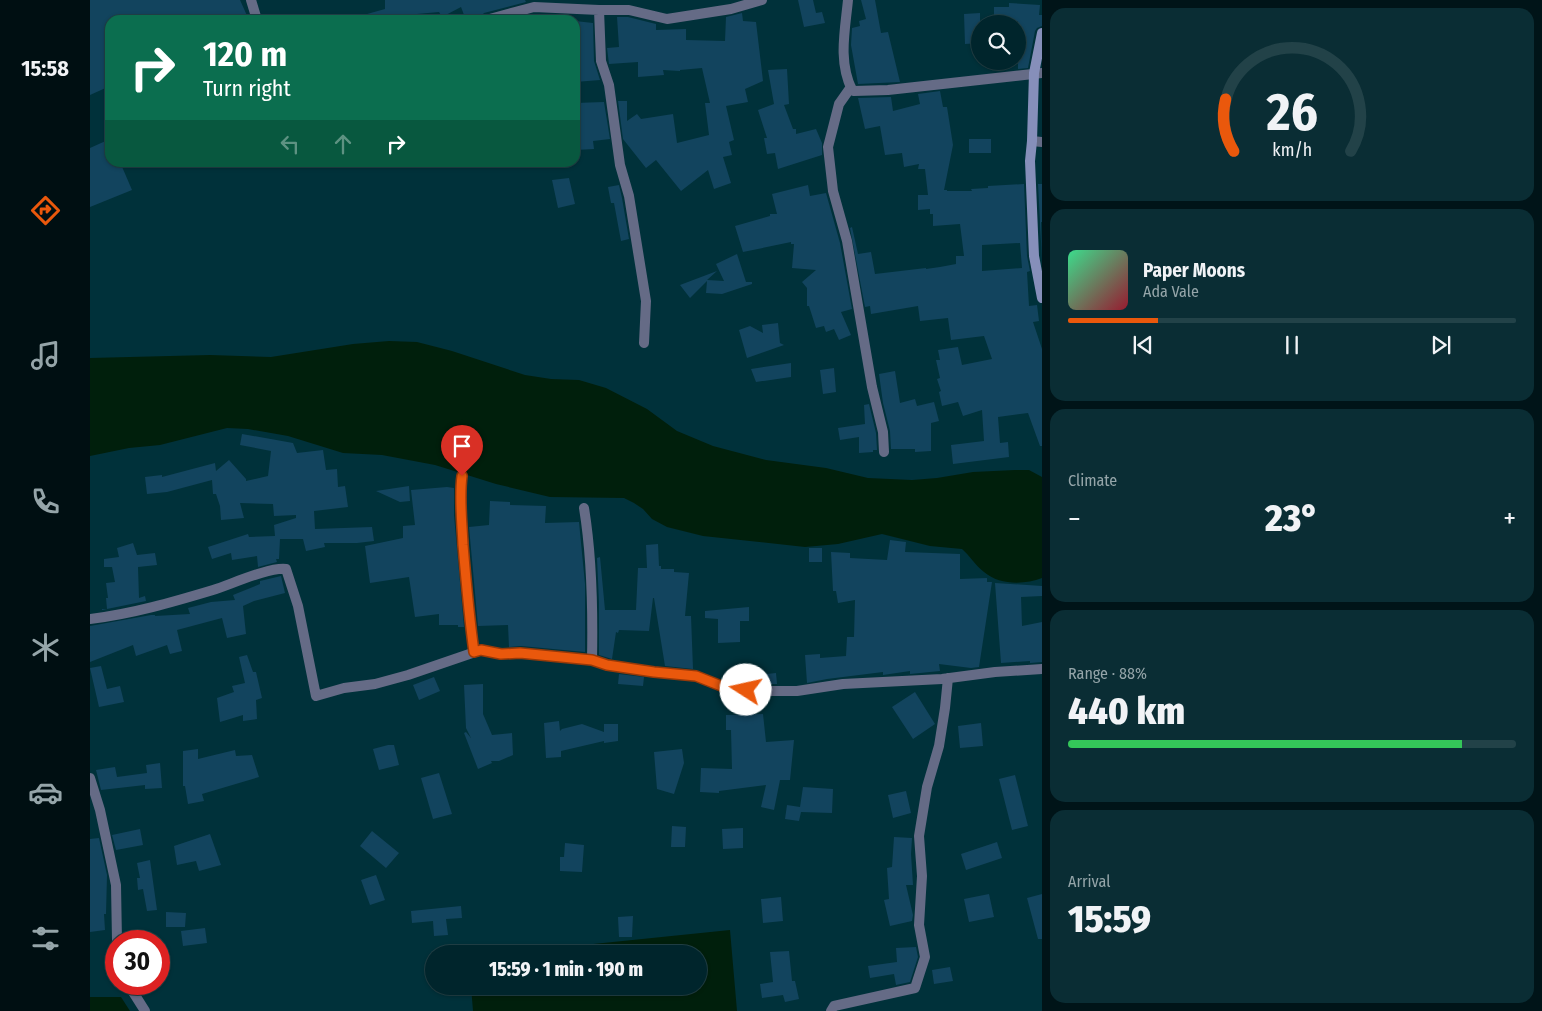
<!DOCTYPE html>
<html lang="en">
<head>
<meta charset="utf-8">
<style>
  body { margin:0; font-family:"Fira Sans Condensed",sans-serif; background:#0a2d34; color:#f1f3f6; height:100vh; display:flex; flex-direction:column; font-size:19px; white-space:nowrap }
  * { box-sizing:border-box; margin:0 }
  p { font-size:16px; color:#95a5a9 }
  .icon { flex:none; width:28px; height:28px; fill:none; stroke:currentColor; stroke-width:2; stroke-linecap:round; stroke-linejoin:round }
  .map { position:relative; flex:1; overflow:hidden }
  .sheet { display:flex; flex-direction:column; gap:8px; padding:8px; background:#001418; width:500px }
  .sheet>* { flex:none }
  .top-card { position:absolute; left:15px; top:15px; width:475px; height:152px; border-radius:15px; box-shadow:0 1px 4px #0004,0 0 0 1px #224248; background:#0b6e4f; color:#fff; overflow:hidden }
  .fabs { position:absolute; left:881px; top:15px; display:grid; gap:10px }
  .fabs a { display:grid; place-items:center; width:55px; height:55px; border-radius:50%; background:#00252c; box-shadow:0 1px 4px #0004,0 0 0 1px #224248; font-size:25px }
  .speed { position:absolute; left:15px; top:930px; display:flex; gap:10px; font-size:25px; font-weight:700; text-align:center }
  .speed>* { display:grid; place-content:center; width:65px; height:65px; border-radius:50%; background:#00252c; box-shadow:0 1px 4px #0004,0 0 0 1px #224248; line-height:1 }
  .speed .limit { border:8px solid #d22; background:#fff; color:#111 }
  .pin { position:absolute; display:grid; place-items:center; width:42px; height:42px; color:#fff; margin:-51px -21px; border-radius:50% 50% 50% 0; rotate:-45deg; box-shadow:0 0 5px #0007 }
  .pin .icon { rotate:45deg }
  .me { position:absolute; width:55px; margin:-28px; rotate:280deg; stroke-linejoin:round; filter:drop-shadow(0 0 4px #0008) }
  .turn { display:flex; align-items:center; gap:18px; height:105px; padding:0 15px; font-size:22px }
  .turn .icon { width:65px; height:65px; stroke-width:2.5 }
  .turn b { display:block; font-size:35px; line-height:42px }
  .lanes { display:flex; align-items:center; height:48px; padding:0 15px; background:#0003; justify-content:center; gap:25px; direction:ltr }
  .lanes .off { opacity:.35 }
  .big { font-size:38px; font-weight:800; line-height:1.1 }
  .sheet .card { flex:1; display:flex; flex-direction:column; justify-content:center; gap:8px; min-width:0; padding:0 18px; border-radius:15px; background:#0a2d34 }
  .sheet .dial { align-items:center; gap:0 }
  .dial svg { height:130px; overflow:visible; fill:none; stroke:#224248; stroke-width:7; stroke-linecap:round; text-anchor:middle }
  .dial text { fill:#f1f3f6; stroke:none }
  .song { display:flex; align-items:center; gap:15px }
  .cover { width:60px; height:60px; border-radius:8px; background:linear-gradient(135deg,hsl(150 70% 55%),hsl(350 70% 35%)) }
  .played { height:5px; border-radius:2px; background:linear-gradient(90deg,#ea580c 20%,#224248 20%) }
  .keys { display:flex; justify-content:space-around; direction:ltr }
  .heat { display:flex; justify-content:space-between; align-items:center; font-size:28px; direction:ltr }
  .charge { height:8px; border-radius:4px; background:linear-gradient(90deg,#34c759 88%,#224248 0) }
  .trip { position:absolute; left:335px; top:945px; width:282px; height:50px; border-radius:25px; background:#00252c; box-shadow:0 1px 4px #0004,0 0 0 1px #224248; font-weight:800; line-height:50px; text-align:center }
  main { display:flex; flex:1; min-height:0 }
  .tabs { display:flex; flex-direction:column; width:90px; justify-content:space-around; align-items:center; background:#000f12; color:#95a5a9 }
  .tabs .icon { width:35px; height:35px }
  .tabs .selected { color:#ea580c }
  .tabs b { font-size:22px; color:#f1f3f6 }
  .map>svg:first-child { display:block }
  .water { fill:#001f0c }
  .building { fill:#12445e; fill-rule:evenodd }
  .lines { fill:none; stroke-linecap:round; stroke-linejoin:round }
  .street { stroke:#656b86; stroke-width:10 }
  .secondary { stroke:#868fba; stroke-width:10 }
  .route-casing { stroke:#983908; stroke-width:12 }
  .route { stroke:#ea580c; stroke-width:9 }
</style>
</head>
<body>
<main>
<nav class="tabs">
<b>15:58</b>
<svg class="icon selected" aria-label="directions" viewBox="0 0 24 24"><path d="M12 3l9 9-9 9-9-9zM9 14v-3h6M13 9l2 2-2 2"/></svg>
<svg class="icon" aria-label="music" viewBox="0 0 24 24"><path d="M9 18V5l10-2v13"/><circle cx="6" cy="18" r="3"/><circle cx="16" cy="16" r="3"/></svg>
<svg class="icon" aria-label="phone" viewBox="0 0 24 24"><path d="M5 4h4l2 5-3 2q2 4 5 5l2-3 5 2v4C11 20 4 13 5 4z"/></svg>
<svg class="icon" aria-label="climate" viewBox="0 0 24 24"><path d="M12 3v18M4 7l16 10M4 17L20 7"/></svg>
<svg class="icon" aria-label="car" viewBox="0 0 24 24"><path d="M5 17H2v-5l4-1 3-4h7l3 4 3 1v5h-3M9 17h6M6 11h13"/><circle cx="7" cy="17" r="2"/><circle cx="17" cy="17" r="2"/></svg>
<svg class="icon" aria-label="filters" viewBox="0 0 24 24"><path d="M4 7h16M4 17h16"/><circle cx="9" cy="7" r="2"/><circle cx="15" cy="17" r="2"/></svg>
</nav>
<div class="map">
<svg width="952" height="1011" viewBox="0 0 952 1011">
  <rect width="100%" height="100%" fill="#00313a"/>
  <path class="water" d="M299,341L327,342L362,351L435,375L461,379L489,380L516,388L557,409L587,431L623,446L676,460L736,468L778,478L822,480L847,478L883,472L925,470H939L952,477V578C934,585 909,585 894,572C885,565 880,556 872,549L840,546L792,534L748,544L715,547L613,536L577,527L562,519L553,509L544,503L534,498L460,497L406,484L345,465L292,455L253,453L198,436L158,429L137,428L70,445L39,448L0,456V358L120,355L181,357L263,344Z
    M640,930L647,1011H383L381,986H609V954H405Z
    M0,997H31L40,1011H0Z"/>
  <path class="building" d="M0,0H150L159,20H20V86L0,95Z
    M295,0H435L436,2L394,13L391,16L389,20H376L371,7L352,17L349,12L327,14L328,20H271L270,16L295,9Z
    M708,0H723L726,13L732,12L735,23L714,27Z
    M771,0H785L791,33L798,32L810,82L768,84L761,45L762,28L770,26L769,21L776,19Z
    M919,3L950,5L949,15H952V26L947,28L945,31L938,68L928,69V21H904V7H919Z
    M652,13L653,21L666,22L673,81L655,89L658,102L636,106L644,140L639,142L642,155L633,157L641,183L624,189L618,170L591,191L566,160L556,168L533,139L528,101H537V121L547,114L551,119L583,114L587,143L619,135L615,103H620L612,68L590,70V71L573,70L574,75L548,77V62L519,64L517,48L529,47L527,17H538L566,24V30L596,29V40L635,41L636,17Z
    M890,13V43L875,44L874,14Z
    M485,21L503,23L504,61L510,80L485,82Z
    M697,69L699,104L694,105L703,129H706V134L726,129L732,143V155L688,169L685,153L677,154L674,138H677L668,110L684,104L678,70Z
    M850,91L853,107H857L863,145L854,190H857V191H882L881,189L898,188V186L934,184L937,256L940,271L937,272L939,306L947,305L949,321L943,322L952,349V446H950L938,413L908,417L910,443L918,442L919,457L863,464L861,445L894,441L892,410L873,416L868,402L852,406L849,392L851,391L847,379L850,378L846,360H850L848,350L868,347L872,365L902,359L894,336L861,340L858,318L830,321L828,306L781,314L780,306L775,307L760,228L762,227L768,254L781,252L785,274L836,268V269L850,267L866,264V256H874L870,224L843,226V214H840V209L828,210V195H838L835,169H828L829,164L814,167L812,153L795,155L790,126L775,129L768,98L801,97L803,111L830,104L828,94ZM930,243L932,268L892,271V245Z
    M514,102L520,139L503,141L504,149L485,150V103Z
    M20,139V162H30L42,190L0,207V148Z
    M879,139H901V153H879Z
    M479,178L485,204L468,208L462,180Z
    M948,184H952V222H951L952,261Z
    M529,185L532,198L539,239L531,241L524,203H521L518,187Z
    M718,185L720,196L736,193L750,243L762,309L751,312L761,335L749,340L744,329L736,332L734,326L726,328L719,306H717V288L712,282L726,270L702,268L704,244H701V242L653,252L645,226L680,216V214H687L682,194Z
    M647,254L656,282H662V284L632,294L616,293L617,281L600,298L590,285L627,271L617,280L634,281L626,264Z
    M688,323L690,343L694,345L657,358L649,330L660,326L673,333L672,325Z
    M701,363V377L666,382L661,369Z
    M744,368L746,392L733,394L730,370Z
    M805,371L810,403L825,399L827,406L844,402L849,421L841,423V451L825,452V449H801L800,431L793,403L789,374Z
    M779,404L786,433L787,450H783V452L769,453V437L750,440L748,428L775,424L774,405Z
    M152,434L203,443L207,453L233,450L236,470L247,469L248,487L255,486L258,507L224,511L225,529L282,527L284,541L267,543H234L235,547L216,551L213,539H190L189,559H186L187,562L168,567L167,556L142,560L141,553L122,559L118,547L158,534L159,537L185,536L184,525L206,518V515L184,516L183,504L150,503L154,518L131,520L130,506L126,494H123L122,480L77,492L57,494L55,477L72,475V477L125,463L126,471L139,460L156,479V481L178,476L181,451L150,445Z
    M319,486L320,501L310,502L286,491Z
    M357,487L364,488V515L374,627H368V625H349V614L325,617L319,577L280,583L275,546L313,538V526L325,525L321,490Z
    M400,501L420,502V505L456,506L455,523L489,522L495,584V652L431,646L419,647L418,625L388,626L379,527L399,525Z
    M800,540L816,542L815,552L870,554V579L897,578V582H902L889,667L881,668L849,664L850,671L820,674V671L793,675V672L737,679L717,683L715,655L730,654V658L756,656L757,637H764L765,600L748,603L746,591H743L741,552L760,553V558L797,560Z
    M43,543L47,555L65,553L67,565L48,567L49,598L55,596L56,601L12,610V609H17L16,598H18L16,583L25,582L22,567H14V559L29,557L27,548Z
    M568,544L569,566H571V569H584V572L599,573L595,616H601L603,669L575,666L564,598H563L559,631L529,630L528,633L526,632L522,659L509,655V603L507,558L510,557L515,610H546L548,568H557L556,545Z
    M719,548H732V562H719Z
    M191,576L195,593L164,601L153,606L156,634L137,638L132,618L87,630L92,651L80,654L77,645L46,656L43,645L0,662V626L61,615H65V616L100,614L98,608L121,602L145,600L143,595L170,584V581Z
    M905,583L952,586V596L931,597L932,626L952,622V662L940,663V661L911,663Z
    M659,607V621H650V642L628,643V619L615,618V611Z
    M157,655L163,672H166L172,698L166,700L167,719L153,721V715L130,722L127,698L144,692L142,686L155,683L149,657Z
    M11,666L17,689L30,686L34,702L9,707L0,668Z
    M686,673L687,684H667V675Z
    M529,674L554,677L553,686L528,684Z
    M344,677L350,691L329,700L323,685Z
    M393,684V714L402,735L422,733L423,755L409,761H401L402,763L388,769L374,733L376,732L381,738L376,728L374,685Z
    M825,692L845,724L823,739L802,707Z
    M673,714L676,742L704,740L700,780H690L684,810L671,807L676,785L629,791V793L610,792L611,768L642,769L641,730H636V715Z
    M469,721L470,731L472,729L492,724L514,732V724H528V741L514,743V741L471,751V757L456,758L454,723Z
    M891,723L893,746L870,748L868,726Z
    M298,745H304L309,765L289,770L283,749Z
    M108,749V759L145,750L146,756L162,755L169,777L112,794L114,801L98,804L95,786H93V751Z
    M592,749L594,763L584,794L567,789L564,752Z
    M70,763L72,788L55,789V785L11,790L6,770L25,767L27,777L57,773L56,765Z
    M349,773L362,814L343,819L331,778Z
    M925,775L938,826L922,830L909,779Z
    M713,787L743,789L742,813L711,812L709,821L695,819L697,805L710,807Z
    M816,791L821,813L803,818L798,795Z
    M582,826L596,827L595,847H581Z
    M653,828V848L633,849L632,829Z
    M50,829L53,845L26,850L22,835Z
    M282,831L309,853L296,868L270,846Z
    M120,834L131,865L109,871L106,861L87,865L84,846Z
    M804,837L822,838L821,854L823,885H816L823,915L822,921L800,926L794,900L799,899L797,868L802,867Z
    M9,838L17,875L16,914H14L15,930L0,932V839Z
    M907,842L912,858L876,870L871,854Z
    M475,843L494,845L492,872L470,871V857H474Z
    M60,860L67,910L57,911L53,889L48,890L47,878H50L47,863Z
    M286,875L295,900L280,905L271,880Z
    M899,894L904,917L879,922L874,899Z
    M952,894V939H948L937,898Z
    M691,897L693,921L673,923L671,899Z
    M371,906L372,918L356,919L358,935L344,936L343,921L322,923L321,911Z
    M76,912L96,913L95,927H76Z
    M543,916L542,937H529L528,917Z
    M115,928L117,943L93,946L91,931Z
    M826,947L828,957L820,982L806,985L804,974L780,978L778,966L807,962L806,948Z
    M699,951L702,981H705L709,999L695,1002L693,995L672,998L670,984L683,982L680,952Z
    M860,967L863,981L844,984L842,970Z"/>
  <g class="lines">
    <path class="street" d="M161,0L167,20
      M758,0C755,31 748,61 762,90L764,91L798,90L952,73
      M509,10L511,61L519,85L530,165L539,196L556,301L554,343
      M396,20L444,7L509,10H539L577,19L641,9L672,0
      M761,87L749,104L738,147L743,191L757,241L782,387L793,432L794,452
      M942,141L952,142
      M372,476C369,496 371,517 373,537C375,576 379,614 384,652
      M494,508C502,557 503,610 502,660
      M0,619C42,614 83,602 123,590C142,584 179,567 196,569L208,606L226,696L254,688L285,684L318,675L391,650L411,654L430,653L502,660L517,665L564,672L606,676L644,691H707L753,684L852,679L905,672L952,669
      M0,778L10,810L26,885L27,941
      M38,984L55,1011
      M741,1011L744,1006L825,988L835,957L829,925L832,876L829,836L837,787L849,746L855,708L858,678"/>
    <path class="secondary" d="M952,33L944,73L942,141L940,161L944,256L952,298"/>
  </g>
  <g class="lines">
    <g class="route-casing">
      <path id="route" d="M372,476C369,498 372,522 373,545C376,581 379,616 384,652L391,650L411,654L430,653L502,660L517,665L564,672L606,676L644,691L656,690"/>
    </g>
    <use href="#route" class="route"/>
  </g>
</svg>
<div class="fabs">
<a><svg class="icon" aria-label="search" viewBox="0 0 24 24"><circle cx="10" cy="10" r="6"/><path d="M15 15l6 6"/></svg></a>
</div>
<div class="speed"><div class="limit">30</div></div>
<div class="pin" style="left:372px;top:476px;background:#d93025"><svg class="icon" aria-label="arrive" viewBox="0 0 24 24"><path d="M6 21V4h12l-3 4 3 4H6"/></svg></div>
<svg class="me" style="left:656px;top:690px" viewBox="-20 -20 40 40"><circle r="19" fill="#fff"/><path d="M0-13L10 11 0 6-10 11z" fill="#ea580c"/></svg>
<div class="trip">15:59 · 1 min · 190 m</div>
<div class="top-card">
<div class="turn"><svg class="icon" aria-label="right" viewBox="0 0 24 24"><path d="M7 20v-9h11M14 6l5 5-5 5"/></svg><div><b>120 m</b>Turn right</div></div>
<div class="lanes"><svg class="icon off" aria-label="left" viewBox="0 0 24 24"><path d="M17 20v-9H6M10 6l-5 5 5 5"/></svg><svg class="icon off" aria-label="ahead" viewBox="0 0 24 24"><path d="M12 20V5M6 11l6-6 6 6"/></svg><svg class="icon" aria-label="right" viewBox="0 0 24 24"><path d="M7 20v-9h11M14 6l5 5-5 5"/></svg></div>
</div>
</div>
<section class="sheet">
<div class="card dial"><svg viewBox="0 0 100 80">
<path d="M14 69A42 42 0 1 1 86 69"/>
<path d="M14 69A42 42 0 0 1 9 37" stroke="#ea580c"/>
<text x="50" y="56" font-size="32" font-weight="700">26</text>
<text x="50" y="72" font-size="11">km/h</text>
</svg></div>
<div class="card">
<div class="song"><i class="cover"></i><div><b>Paper Moons</b><p>Ada Vale</p></div></div>
<div class="played"></div>
<div class="keys"><svg class="icon" aria-label="previous" viewBox="0 0 24 24"><path d="M18 5L8 12l10 7zM5 5v14"/></svg><svg class="icon" aria-label="pause" viewBox="0 0 24 24"><path d="M8 5v14M16 5v14"/></svg><svg class="icon" aria-label="next" viewBox="0 0 24 24"><path d="M6 5l10 7-10 7zM19 5v14"/></svg></div>
</div>
<div class="card"><p>Climate</p>
<div class="heat"><a>−</a><b class="big">23°</b><a>+</a></div>
</div>
<div class="card"><p>Range · 88%</p><b class="big">440 km</b><div class="charge"></div></div>
<div class="card"><p>Arrival</p><b class="big">15:59</b></div>
</section>
</main>
</body>
</html>
